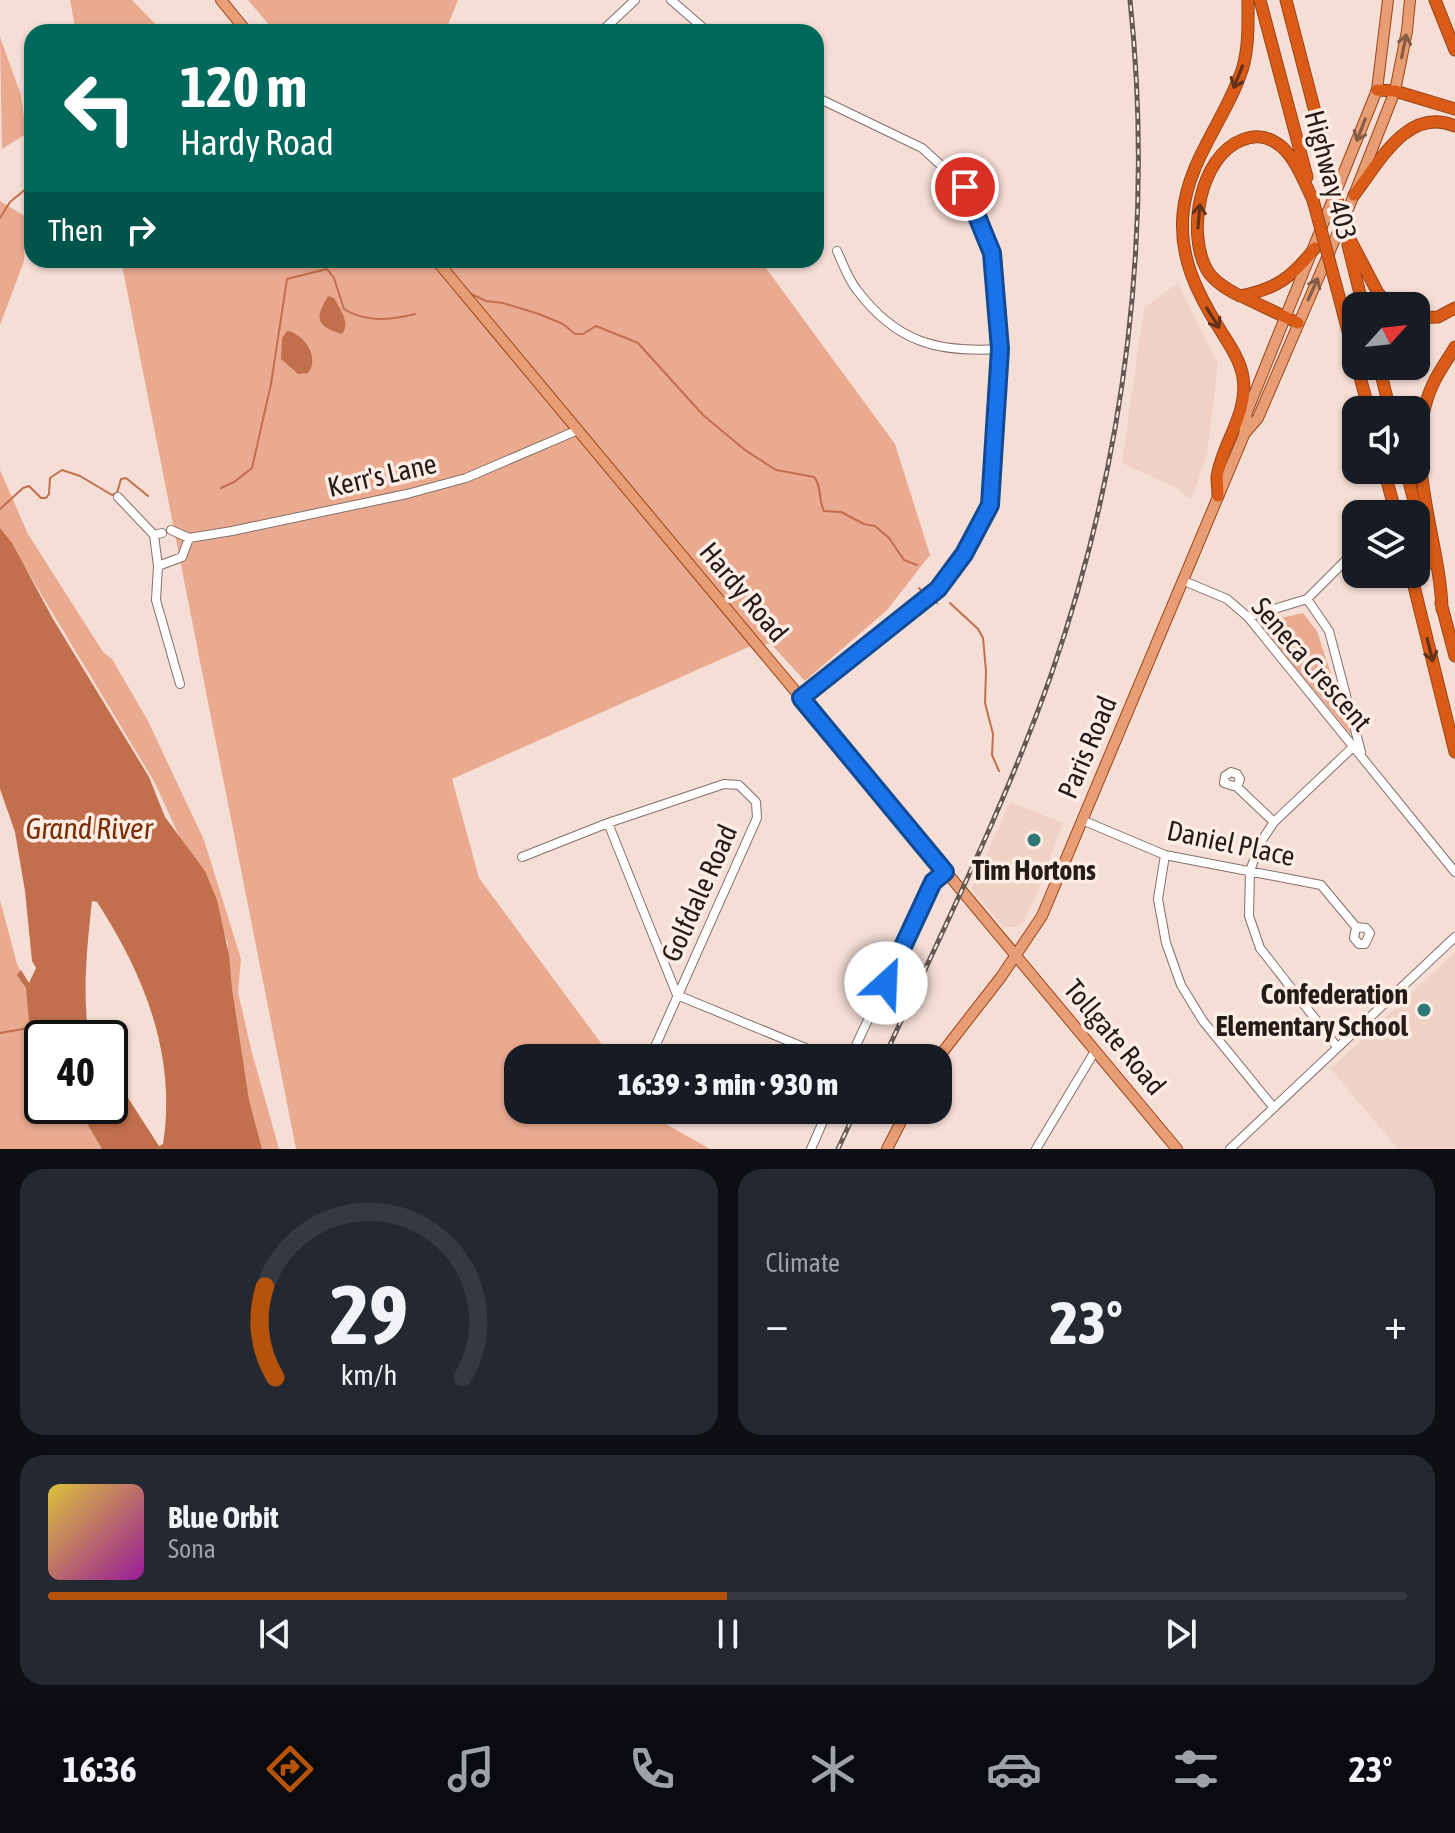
<!DOCTYPE html>
<html lang="en">
<head>
<meta charset="utf-8">
<style>
  body { margin:0; font-family:"Asap Condensed",sans-serif; background:#242831; color:#f1f3f6; height:100vh; display:flex; flex-direction:column; font-size:30px; white-space:nowrap }
  * { box-sizing:border-box; margin:0 }
  p { font-size:26px; color:#9ea1a6 }
  .icon { flex:none; width:44px; height:44px; fill:none; stroke:currentColor; stroke-width:2; stroke-linecap:round; stroke-linejoin:round }
  .map { position:relative; height:1149px; overflow:hidden }
  .sheet { display:flex; flex-direction:column; gap:20px; padding:20px; background:#0d0f14; flex:1 }
  .sheet>* { flex:none }
  .banner { position:absolute; left:24px; top:24px; width:800px; height:244px; border-radius:24px; box-shadow:0 2px 6px #0004; background:#00695c; color:#fff; overflow:hidden }
  .needle { width:52px; rotate:63deg }
  .fabs { position:absolute; left:1342px; top:292px; display:grid; gap:16px }
  .fabs a { display:grid; place-items:center; width:88px; height:88px; border-radius:16px; background:#171b24; box-shadow:0 2px 6px #0004; font-size:40px }
  .speed { position:absolute; left:24px; top:1020px; display:flex; gap:16px; font-size:40px; font-weight:700; text-align:center }
  .speed>* { display:grid; place-content:center; width:104px; height:104px; border-radius:50%; background:#171b24; box-shadow:0 2px 6px #0004; line-height:1 }
  .speed .limit { border:4px solid #111; border-radius:12px; background:#fff; color:#111 }
  .pin { position:absolute; display:grid; place-items:center; width:68px; height:68px; color:#fff; margin:-34px; border:4px solid #fff; border-radius:50%; box-shadow:0 2px 8px #0007 }
  .me { position:absolute; width:88px; margin:-44px; rotate:25deg; stroke-linejoin:round; filter:drop-shadow(0 0 6px #0008) }
  .turn { display:flex; align-items:center; gap:28px; height:168px; padding:0 24px; font-size:36px }
  .turn .icon { width:104px; height:104px; stroke-width:2.5 }
  .turn b { display:block; font-size:56px; line-height:68px }
  .then { display:flex; align-items:center; height:76px; padding:0 24px; background:#0003; gap:16px; font-size:30px }
  .big { font-size:60px; font-weight:800; line-height:1.1 }
  .sheet .widget { flex:1; display:flex; flex-direction:column; justify-content:center; gap:12px; min-width:0; padding:0 28px; border-radius:24px; background:#242831 }
  .sheet .dial { align-items:center; gap:0 }
  .dial svg { height:208px; overflow:visible; fill:none; stroke:#363941; stroke-width:7; stroke-linecap:round; text-anchor:middle }
  .dial text { fill:#f1f3f6; stroke:none }
  .song { display:flex; align-items:center; gap:24px }
  .cover { width:96px; height:96px; border-radius:12px; background:linear-gradient(135deg,hsl(50 70% 55%),hsl(300 70% 35%)) }
  .played { height:8px; border-radius:4px; background:linear-gradient(90deg,#b45309 50%,#363941 50%) }
  .keys { display:flex; justify-content:space-around; direction:ltr }
  .heat { display:flex; justify-content:space-between; align-items:center; font-size:44px; direction:ltr }
  .sheet .tiles { flex:1; display:grid; gap:20px; grid-template-columns:1fr 1fr }
  .widget:last-child { grid-column:span 2 }
  .trip { position:absolute; left:504px; top:1044px; width:448px; height:80px; border-radius:24px; background:#171b24; box-shadow:0 2px 6px #0004; font-weight:800; line-height:80px; text-align:center }
  .tab-bar { display:flex; height:128px; justify-content:space-around; align-items:center; background:#090b0e; color:#9ea1a6 }
  .tab-bar .icon { width:56px; height:56px }
  .tab-bar .current { color:#b45309 }
  .tab-bar b { font-size:36px; color:#f1f3f6 }
  .map>svg:first-child { display:block }
  .built { fill:#efd1c5 }
  .green { fill:#eaaa90 }
  .water { fill:#c16f4d }
  .lines { fill:none; stroke-linecap:round; stroke-linejoin:round }
  .stream { stroke:#c16f4d; stroke-width:2 }
  .minor-casing { stroke:#847068; stroke-width:10 }
  .major-casing { stroke:#9a4518; stroke-width:12 }
  .highway-casing { stroke:#9a4518; stroke-width:13 }
  .minor { stroke:#fff; stroke-width:8 }
  .major { stroke:#e89d74; stroke-width:10 }
  .highway { stroke:#d95b17; stroke-width:11 }
  .rail-casing { stroke:#655954; stroke-width:5 }
  .rail { stroke:#feede5; stroke-width:2; stroke-dasharray:6; stroke-linecap:butt }
  .highway-bridge-casing { stroke:#9a4518; stroke-width:13; stroke-linecap:butt }
  .highway-bridge { stroke:#d95b17; stroke-width:11 }
  .oneway { stroke:#865c46 }
  .oneway2 { stroke:#633218 }
  .route-casing { stroke:#114b97; stroke-width:20 }
  .route { stroke:#1a73e8; stroke-width:14 }
  .poi-dot { fill:#2d7775; stroke:#feede5; stroke-width:3 }
  .labels { text-anchor:middle; dominant-baseline:central; stroke-width:7; stroke-linejoin:round; paint-order:stroke }
  .street-label { font-size:28px; fill:#241c19; stroke:#feede5 }
  .poi-label { font-size:28px; font-weight:bold; fill:#241c19; stroke:#feede5 }
  .water-label { font-size:30px; font-style:italic; fill:#792e04; stroke:#feede5 }
</style>
</head>
<body>
<div class="map">
<svg width="1455" height="1149" viewBox="0 0 1455 1149">
  <rect width="100%" height="100%" fill="#f4ded5"/>
  <path class="built" d="M1178,283L1218,364L1207,455L1191,500L1177,488L1122,463L1144,308Z
    M1010,802L1063,823L1037,894L1024,921L1015,927H1003L971,889Z
    M1455,952V1149H1398L1331,1069Z"/>
  <path class="green" d="M70,0H132L163,32H76Z
    M248,0H458L445,32H275Z
    M0,37L21,95L26,134L2,149Z
    M0,201L26,217L24,261L0,325Z
    M121,260H760L895,444L930,555L887,610L805,681L770,643L755,648L753,645L452,779L479,878L612,1058H518V1110H651L657,1119L710,1149H296Z
    M0,470L28,534L103,652L112,659L147,719L204,840L241,959L238,992L251,1049L279,1149H258L235,1033L227,975L228,943L155,783L23,564L0,532Z
    M1303,613L1317,631L1351,735L1259,623Z
    M0,900L17,964L54,1038H42V1106H88L109,1149H0Z"/>
  <path class="water" d="M328,296L334,298C340,309 351,323 342,334C315,326 315,318 328,296Z
    M287,331C305,334 320,358 308,373L298,374L281,359L282,338Z
    M0,528L12,543L53,619L149,777L165,817L205,871L217,900L229,955L232,989L249,1100L262,1149H102L77,1106H110V1070L159,1146L163,1144C177,1056 144,974 97,902L92,901C87,947 82,993 89,1038H42V1057L30,1032L26,988L17,975L21,970L29,983L36,968L32,961L25,891L15,832L0,789Z"/>
  <g class="lines">
    <path class="stream" d="M0,218L10,202L32,184
      M469,293L486,301L503,303L539,314L563,324L575,334H583L596,326L638,343L703,415L745,450L776,470L814,477C822,486 818,499 824,511L841,512L864,524L875,526L889,538L904,560L917,565
      M221,488L234,482L252,468L271,384L287,279L327,269L334,278L344,309C366,323 391,320 415,314
      M0,509L23,488L29,486L41,498H46L49,494L50,478L62,470L80,476L112,495L117,493L121,479L126,478L148,496
      M919,588L925,594
      M934,600L937,603
      M950,603L978,629L983,638L986,671L985,703L993,734L992,755L999,771
      M0,1033L29,1028"/>
    <g class="minor-casing">
      <path id="minor" d="M671,0L708,32
        M601,32L635,0
        M837,251C843,264 848,279 857,290C896,342 937,353 1000,349
        M118,497L154,535L162,533
        M171,530L189,538L232,531L407,494L466,478L578,430
        M154,535L158,566L156,600L180,684
        M158,566L182,557L189,538
        M1184,581L1227,599L1248,617L1455,872
        M1307,599L1329,631L1361,752
        M1248,617L1307,599L1356,550
        M801,698L938,589L964,554L990,505L1000,349L992,253L965,187L922,148L816,97
        M1237,787L1240,779L1237,774L1231,772L1225,776L1224,783L1237,787L1274,822
        M1082,820L1165,855L1321,885L1356,927L1366,928L1370,933L1365,944H1359L1354,938L1356,927
        M608,823L677,995L830,1058
        M1165,855L1158,899L1166,943L1181,985L1203,1021L1274,1108
        M522,857L608,823L724,784L739,785L756,802L757,818L650,1058
        M1337,1047L1260,948L1249,916L1250,871L1260,843L1274,822L1354,746
        M850,1058L933,882L945,872
        M811,1149L828,1110
        M1036,1149L1095,1051
        M1230,1149L1455,937"/>
    </g>
    <g class="major-casing">
      <path id="major" d="M221,0L247,32
        M436,260L1177,1149
        M1245,433L1258,418L1354,195L1395,91L1407,31L1410,0
        M938,1058L1001,977L1042,916L1244,435L1247,412L1377,90L1388,0
        M887,1149L907,1110"/>
    </g>
    <g class="highway-casing">
      <path id="highway" d="M1260,0L1307,177
        M1286,0L1328,162
        M1435,0L1455,50
        M1377,90L1395,91L1455,109
        M1354,195C1379,163 1407,106 1455,126
        M1313,200C1304,182 1297,161 1282,147C1270,137 1256,134 1242,140C1200,156 1186,233 1207,270C1214,282 1228,290 1240,296C1277,289 1292,277 1315,248
        M1344,228L1378,293L1390,306
        M1348,245L1363,306
        M1337,289L1356,362
        M1241,296L1298,323
        M1416,318L1438,317L1455,308
        M1357,366L1369,410
        M1379,366L1390,410
        M1384,470L1396,514
        M1406,470L1430,563
        M1218,496C1218,490 1217,483 1217,477C1222,443 1249,414 1243,377C1240,359 1228,343 1219,328C1197,293 1179,257 1183,214C1188,159 1227,118 1243,67C1249,45 1248,22 1248,0
        M1411,574L1455,752
        M1441,603L1455,656
        M1442,609C1440,536 1400,455 1433,384C1439,371 1448,359 1455,347"/>
    </g>
    <use href="#minor" class="minor"/>
    <use href="#major" class="major"/>
    <use href="#highway" class="highway"/>
    <g class="rail-casing">
      <path id="rail" d="M884,1058C942,931 1005,806 1051,675C1126,460 1154,227 1130,0
        M838,1149L856,1110"/>
    </g>
    <use href="#rail" class="rail"/>
    <g class="highway-bridge-casing">
      <path id="highway-bridge" d="M1328,162L1344,228
        M1313,200L1337,289"/>
    </g>
    <use href="#highway-bridge" class="highway-bridge"/>
  </g>
  <defs><path id="oneway-shaft" d="M-6 0H5M1.5-3L5.5 0L1.5 3" fill="none" stroke-width="1.6" stroke-linecap="round" stroke-linejoin="round" transform="scale(2)"/></defs>
  <g class="oneway">
    <use href="#oneway-shaft" transform="translate(1404 46) rotate(-78)"/>
    <use href="#oneway-shaft" transform="translate(1361 130) rotate(111)"/>
    <use href="#oneway-shaft" transform="translate(1313 289) rotate(-66)"/>
  </g>
  <g class="oneway2">
    <use href="#oneway-shaft" transform="translate(1238 77) rotate(112)"/>
    <use href="#oneway-shaft" transform="translate(1199 216) rotate(-85)"/>
    <use href="#oneway-shaft" transform="translate(1213 318) rotate(58)"/>
    <use href="#oneway-shaft" transform="translate(1430 650) rotate(76)"/>
  </g>
  <g class="lines">
    <g class="route-casing">
      <path id="route" d="M886,983L933,882L945,872L801,698L938,589L964,554L990,505L1000,349L992,253L965,187"/>
    </g>
    <use href="#route" class="route"/>
  </g>
  <g class="poi-dot">
    <circle cx="1034" cy="840" r="8"/>
    <circle cx="1424" cy="1010" r="8"/>
  </g>
  <g class="labels">
    <g class="street-label">
      <text transform="translate(1331 175) rotate(75)">Highway 403</text>
      <text transform="translate(382 475) rotate(-13)">Kerr's Lane</text>
      <text transform="translate(744 592) rotate(50)">Hardy Road</text>
      <text transform="translate(1312 664) rotate(49)">Seneca Crescent</text>
      <text transform="translate(1087 747) rotate(-67)">Paris Road</text>
      <text transform="translate(1231 843) rotate(12)">Daniel Place</text>
      <text transform="translate(699 893) rotate(-66)">Golfdale Road</text>
      <text transform="translate(1115 1037) rotate(50)">Tollgate Road</text>
    </g>
    <g class="poi-label">
      <text x="1034" y="870">Tim Hortons</text>
      <text x="1408" y="994" text-anchor="end">Confederation<tspan x="1408" dy="32">Elementary School</tspan></text>
    </g>
    <g class="water-label">
      <text x="89" y="828">Grand River</text>
    </g>
  </g>
</svg>
<div class="fabs">
<a><svg class="needle" viewBox="-14 -14 28 28"><path d="M0-13l5 13h-10z" fill="#e53935"/><path d="M0 13l5-13h-10z" fill="#9ea1a6"/></svg></a>
<a><svg class="icon" aria-label="sound" viewBox="0 0 24 24"><path d="M4 9h4l5-4v14l-5-4H4zM17 9q2 3 0 6"/></svg></a>
<a><svg class="icon" aria-label="layers" viewBox="0 0 24 24"><path d="M12 4l9 5-9 5-9-5zM3 14l9 5 9-5"/></svg></a>
</div>
<div class="speed"><div class="limit">40</div></div>
<div class="pin" style="left:965px;top:187px;background:#d93025"><svg class="icon" aria-label="arrive" viewBox="0 0 24 24"><path d="M6 21V4h12l-3 4 3 4H6"/></svg></div>
<svg class="me" style="left:886px;top:983px" viewBox="-20 -20 40 40"><circle r="19" fill="#fff"/><path d="M0-13L10 11 0 6-10 11z" fill="#1a73e8"/></svg>
<div class="trip">16:39 · 3 min · 930 m</div>
<div class="banner">
<div class="turn"><svg class="icon" aria-label="left" viewBox="0 0 24 24"><path d="M17 20v-9H6M10 6l-5 5 5 5"/></svg><div><b>120 m</b>Hardy Road</div></div>
<div class="then">Then<svg class="icon" aria-label="right" viewBox="0 0 24 24"><path d="M7 20v-9h11M14 6l5 5-5 5"/></svg></div>
</div>
</div>
<section class="sheet">
<div class="tiles">
<div class="widget dial"><svg viewBox="0 0 100 80">
<path d="M14 69A42 42 0 1 1 86 69"/>
<path d="M14 69A42 42 0 0 1 10 34" stroke="#b45309"/>
<text x="50" y="56" font-size="32" font-weight="700">29</text>
<text x="50" y="72" font-size="11">km/h</text>
</svg></div>
<div class="widget"><p>Climate</p>
<div class="heat"><a>−</a><b class="big">23°</b><a>+</a></div>
</div>
<div class="widget">
<div class="song"><i class="cover"></i><div><b>Blue Orbit</b><p>Sona</p></div></div>
<div class="played"></div>
<div class="keys"><svg class="icon" aria-label="previous" viewBox="0 0 24 24"><path d="M18 5L8 12l10 7zM5 5v14"/></svg><svg class="icon" aria-label="pause" viewBox="0 0 24 24"><path d="M8 5v14M16 5v14"/></svg><svg class="icon" aria-label="next" viewBox="0 0 24 24"><path d="M6 5l10 7-10 7zM19 5v14"/></svg></div>
</div>
</div>
</section>
<nav class="tab-bar">
<b>16:36</b>
<svg class="icon current" aria-label="directions" viewBox="0 0 24 24"><path d="M12 3l9 9-9 9-9-9zM9 14v-3h6M13 9l2 2-2 2"/></svg>
<svg class="icon" aria-label="music" viewBox="0 0 24 24"><path d="M9 18V5l10-2v13"/><circle cx="6" cy="18" r="3"/><circle cx="16" cy="16" r="3"/></svg>
<svg class="icon" aria-label="phone" viewBox="0 0 24 24"><path d="M5 4h4l2 5-3 2q2 4 5 5l2-3 5 2v4C11 20 4 13 5 4z"/></svg>
<svg class="icon" aria-label="climate" viewBox="0 0 24 24"><path d="M12 3v18M4 7l16 10M4 17L20 7"/></svg>
<svg class="icon" aria-label="car" viewBox="0 0 24 24"><path d="M5 17H2v-5l4-1 3-4h7l3 4 3 1v5h-3M9 17h6M6 11h13"/><circle cx="7" cy="17" r="2"/><circle cx="17" cy="17" r="2"/></svg>
<svg class="icon" aria-label="filters" viewBox="0 0 24 24"><path d="M4 7h16M4 17h16"/><circle cx="9" cy="7" r="2"/><circle cx="15" cy="17" r="2"/></svg>
<b>23°</b>
</nav>
</body>
</html>
